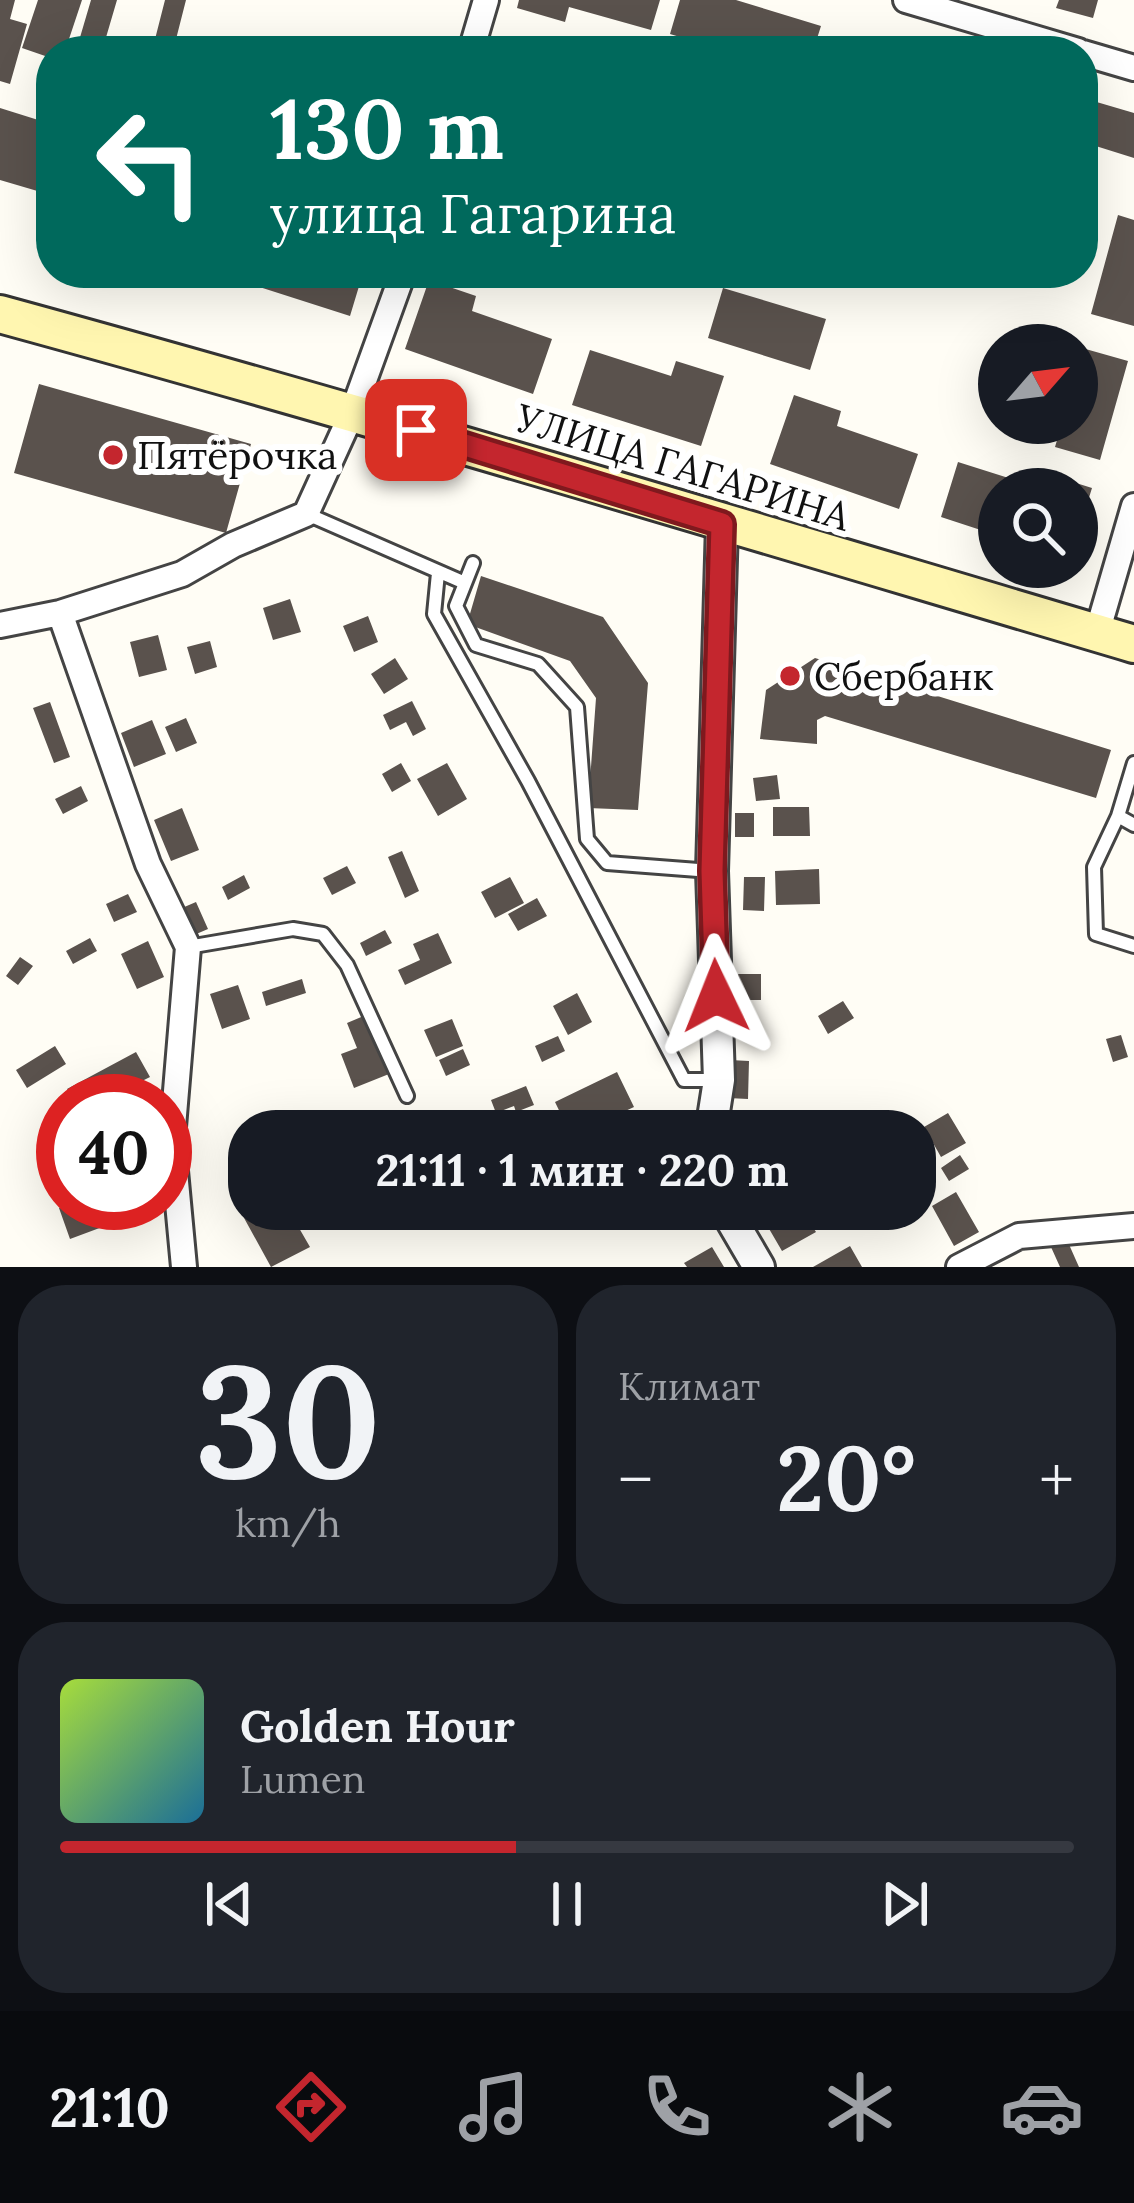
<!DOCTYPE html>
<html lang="ru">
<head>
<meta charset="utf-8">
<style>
  body { margin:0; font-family:Lora,serif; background:#20242c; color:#f1f3f6; height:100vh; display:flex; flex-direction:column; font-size:45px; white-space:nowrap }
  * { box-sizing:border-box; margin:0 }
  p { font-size:39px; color:#9ea1a6 }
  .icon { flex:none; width:66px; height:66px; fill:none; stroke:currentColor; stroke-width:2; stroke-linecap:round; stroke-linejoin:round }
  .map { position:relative; height:1267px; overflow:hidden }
  .panel { display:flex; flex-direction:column; gap:18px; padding:18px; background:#0d0f14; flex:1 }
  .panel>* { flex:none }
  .top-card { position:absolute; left:36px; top:36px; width:1062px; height:252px; border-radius:48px; box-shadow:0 12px 48px #0002; background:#00695c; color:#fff; overflow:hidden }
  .needle { width:78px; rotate:62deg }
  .fabs { position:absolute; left:978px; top:324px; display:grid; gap:24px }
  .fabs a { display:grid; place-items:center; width:120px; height:120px; border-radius:50%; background:#171b24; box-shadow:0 12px 48px #0002; font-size:60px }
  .speed { position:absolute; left:36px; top:1074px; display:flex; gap:24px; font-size:60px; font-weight:700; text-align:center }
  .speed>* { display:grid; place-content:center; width:156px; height:156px; border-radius:50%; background:#171b24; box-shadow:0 12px 48px #0002; line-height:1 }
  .speed .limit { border:18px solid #d22; background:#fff; color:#111 }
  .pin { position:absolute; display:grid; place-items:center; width:102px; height:102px; color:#fff; margin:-51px; border-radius:24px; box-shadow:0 6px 18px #0006 }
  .me { position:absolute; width:132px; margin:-66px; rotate:358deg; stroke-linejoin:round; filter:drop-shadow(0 0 9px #0008) }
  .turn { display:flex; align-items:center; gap:42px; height:252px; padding:0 36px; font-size:54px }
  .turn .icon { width:156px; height:156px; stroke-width:2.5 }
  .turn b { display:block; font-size:84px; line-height:102px }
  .big { font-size:90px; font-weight:800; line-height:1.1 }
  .panel .card { flex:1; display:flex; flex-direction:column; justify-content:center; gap:18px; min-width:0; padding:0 42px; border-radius:48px; background:#20242c }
  .panel .dial { align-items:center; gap:0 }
  .dial b { font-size:156px; line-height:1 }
  .song { display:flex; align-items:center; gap:36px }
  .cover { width:144px; height:144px; border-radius:18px; background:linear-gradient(135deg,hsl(80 70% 55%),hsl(200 70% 35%)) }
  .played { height:12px; border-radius:6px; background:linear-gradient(90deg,#c4262e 45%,#363941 45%) }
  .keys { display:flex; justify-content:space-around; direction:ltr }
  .heat { display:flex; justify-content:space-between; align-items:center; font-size:66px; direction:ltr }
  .panel .tiles { flex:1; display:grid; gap:18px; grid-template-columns:1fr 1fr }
  .card:last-child { grid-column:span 2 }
  .trip { position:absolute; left:228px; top:1110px; width:708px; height:120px; border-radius:48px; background:#171b24; box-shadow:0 12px 48px #0002; font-weight:800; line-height:120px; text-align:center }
  .menu { display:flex; height:192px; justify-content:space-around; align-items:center; background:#090b0e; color:#9ea1a6 }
  .menu .icon { width:84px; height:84px }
  .menu .current { color:#c4262e }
  .menu b { font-size:54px; color:#f1f3f6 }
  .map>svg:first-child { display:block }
  .building { fill:#5a524d }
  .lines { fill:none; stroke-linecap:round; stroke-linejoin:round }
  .service-casing { stroke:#444; stroke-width:18 }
  .minor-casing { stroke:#444; stroke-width:30 }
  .tertiary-casing { stroke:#444; stroke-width:36 }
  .secondary-casing { stroke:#333; stroke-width:42 }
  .service { stroke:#fff; stroke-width:12 }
  .minor { stroke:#fff; stroke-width:24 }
  .tertiary { stroke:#fff; stroke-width:30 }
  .secondary { stroke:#fff6b0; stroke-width:36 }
  .route-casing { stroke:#7f191e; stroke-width:30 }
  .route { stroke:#c4262e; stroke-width:21 }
  .poi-dot { fill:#c4262e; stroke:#fff; stroke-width:4.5 }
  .labels { text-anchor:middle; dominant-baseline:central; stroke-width:12; stroke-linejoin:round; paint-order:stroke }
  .poi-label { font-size:39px; fill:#111; stroke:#fff; text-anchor:start }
  .street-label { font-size:39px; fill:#111; stroke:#fff }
</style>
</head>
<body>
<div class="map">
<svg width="1134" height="1267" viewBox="0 0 1134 1267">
  <rect width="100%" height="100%" fill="#fffdf5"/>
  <path class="building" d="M0,0H15L10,19L27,24L10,84L0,81Z
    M38,0H82L65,51H51V58L22,48Z
    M91,0H117L102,51H76Z
    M165,0H186L173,51H152Z
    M519,0H660L651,30L569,7L565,22L517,8Z
    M680,0H736L821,26L813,51H726L670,34Z
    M1059,0H1098L1093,18L1056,8Z
    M1083,98L1134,113V158L1083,142Z
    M0,108L51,124V195L0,180Z
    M1118,215L1134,220V326L1091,314Z
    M216,273H363L350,316Z
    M429,280L476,296L472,311L552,339L533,394L405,349Z
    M723,288L826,319L810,370L708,338Z
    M1082,348L1128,361L1100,460L1055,447L1062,423H1077V368Z
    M590,350L671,376L676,361L724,376L701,446L572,405Z
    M39,384L251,444L226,533L14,473Z
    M794,395L841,411L837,426L918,454L899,509L770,464Z
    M958,462L1040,488L1044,473L1092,488L1078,533L1077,489H999V536L941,517Z
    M481,576L603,617L648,683L638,810L588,808L596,698L570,661L467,624Z
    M290,599L301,632L273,640L263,608Z
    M368,616L378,642L354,652L343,626Z
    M158,635L167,670L139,677L130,642Z
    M210,641L217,667L195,674L187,647Z
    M395,658L408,679L384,694L371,674Z
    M815,658L1111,750L1096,798L825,716L817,720V744L760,739L766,690Z
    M412,701L426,729L413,736L406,722L390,730L383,715Z
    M50,702L70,757L54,763L33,708Z
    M186,718L197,743L176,752L165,727Z
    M152,720L166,754L134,767L121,733Z
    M401,763L411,781L392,792L382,774Z
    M447,763L467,799L438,816L417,779Z
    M777,775L780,799L756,801L753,778Z
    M81,786L88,801L63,814L55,799Z
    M773,807H809L810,836H773Z
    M182,808L199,850L171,861L154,820Z
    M735,813H754V837H735Z
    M402,851L419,891L405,898L388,857Z
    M347,866L356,883L332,895L323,878Z
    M819,869L820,904L776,905L775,871Z
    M244,875L250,888L228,900L222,887Z
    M510,877L524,903L495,918L481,892Z
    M744,877H765L764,911L743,910Z
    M128,894L137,912L114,922L106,904Z
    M537,898L547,916L518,931L508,914Z
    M196,902L208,929L194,935L182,908Z
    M385,930L392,943L366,956L360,943Z
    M438,933L452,963L405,985L398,970L420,960L413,944Z
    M90,938L97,951L73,964L66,951Z
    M148,941L164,977L137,989L121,954Z
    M20,957L33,966L18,985L6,976Z
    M738,974H761V1000H738Z
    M302,979L306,993L266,1006L262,992Z
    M238,985L250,1019L222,1029L210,994Z
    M577,993L592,1022L568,1035L553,1006Z
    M843,1001L854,1018L828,1034L818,1016Z
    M366,1015L389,1074L354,1088L341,1054L357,1048L347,1023Z
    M452,1019L463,1046L436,1057L424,1030Z
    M1121,1035L1128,1057L1113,1062L1106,1039Z
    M558,1036L565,1051L542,1062L535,1046Z
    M55,1046L66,1064L27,1088L16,1070Z
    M463,1049L470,1065L446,1076L439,1060Z
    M136,1052L150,1077L126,1089L132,1101H74L67,1089Z
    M730,1060L749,1061L748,1099L728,1098Z
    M617,1072L634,1107L582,1131H569L555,1102Z
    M526,1086L534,1105L516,1112L514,1106L496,1113L491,1100Z
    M948,1113L966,1143L941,1157L924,1127Z
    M960,1155L969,1169L949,1181L941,1168Z
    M956,1192L979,1232L954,1246L932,1206Z
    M249,1201V1209H288L310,1247L271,1267L238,1207Z
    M72,1203H106L113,1223L70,1239L59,1208Z
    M801,1209L816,1232L782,1251L768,1227Z
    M1067,1240L1079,1267H1060L1051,1247Z
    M850,1246L862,1267H813Z
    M712,1247L724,1267H687L684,1263Z"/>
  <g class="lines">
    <g class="service-casing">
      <path id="service" d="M307,514L465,583
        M473,563L456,606L476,645L538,664L577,707L587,839L607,863L711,871
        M438,573L434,614L528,781L684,1080H718
        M1134,763L1118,816L1094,867L1096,934L1134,946
        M1118,816L1134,825
        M188,947L293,929L323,934L347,965L407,1096"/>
    </g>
    <g class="minor-casing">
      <path id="minor" d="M906,0L1078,51
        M471,51L486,0
        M1083,53L1134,68
        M60,613L148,864L188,947L172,1139L184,1267
        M0,625L60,613L182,574L233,545L306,514L353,411L403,273
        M1097,633L1134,506
        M959,1267L1019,1236L1134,1226"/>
    </g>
    <g class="tertiary-casing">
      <path id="tertiary" d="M711,1131L719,1080L712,871L722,524
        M725,1209L759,1267"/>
    </g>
    <g class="secondary-casing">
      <path id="secondary" d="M0,314C380,418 756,532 1134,644"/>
    </g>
    <use href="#service" class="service"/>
    <use href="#minor" class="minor"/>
    <use href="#tertiary" class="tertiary"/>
    <use href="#secondary" class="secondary"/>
  </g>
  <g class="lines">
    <g class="route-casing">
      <path id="route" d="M416,430L722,524L712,871L716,996"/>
    </g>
    <use href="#route" class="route"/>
  </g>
  <g class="poi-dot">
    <circle cx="113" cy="455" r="12"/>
    <circle cx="790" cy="676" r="12"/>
  </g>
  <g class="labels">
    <g class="poi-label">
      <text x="137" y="455">Пятёрочка</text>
      <text x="814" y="676">Сбербанк</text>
    </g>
    <g class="street-label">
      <text transform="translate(683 467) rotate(17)">УЛИЦА ГАГАРИНА</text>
    </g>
  </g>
</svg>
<div class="fabs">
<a><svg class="needle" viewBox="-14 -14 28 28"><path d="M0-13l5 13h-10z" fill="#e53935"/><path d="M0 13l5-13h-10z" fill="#9ea1a6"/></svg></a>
<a><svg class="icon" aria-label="search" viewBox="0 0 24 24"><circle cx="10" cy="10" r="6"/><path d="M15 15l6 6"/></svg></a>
</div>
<div class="speed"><div class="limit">40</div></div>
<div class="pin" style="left:416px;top:430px;background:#d93025"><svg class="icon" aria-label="arrive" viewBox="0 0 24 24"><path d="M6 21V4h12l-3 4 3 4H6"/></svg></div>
<svg class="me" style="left:716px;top:996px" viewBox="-20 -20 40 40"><path d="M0-17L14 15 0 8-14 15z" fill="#c4262e" stroke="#fff" stroke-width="4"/></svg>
<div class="trip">21:11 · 1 мин · 220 m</div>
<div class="top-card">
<div class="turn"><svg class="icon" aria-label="left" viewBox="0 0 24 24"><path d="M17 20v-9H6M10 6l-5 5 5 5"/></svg><div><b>130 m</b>улица Гагарина</div></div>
</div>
</div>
<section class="panel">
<div class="tiles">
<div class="card dial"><b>30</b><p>km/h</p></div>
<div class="card"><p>Климат</p>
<div class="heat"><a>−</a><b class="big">20°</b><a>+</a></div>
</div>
<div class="card">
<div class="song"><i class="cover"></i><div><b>Golden Hour</b><p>Lumen</p></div></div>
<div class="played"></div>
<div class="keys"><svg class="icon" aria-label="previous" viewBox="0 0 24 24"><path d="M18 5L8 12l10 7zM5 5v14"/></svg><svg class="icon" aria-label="pause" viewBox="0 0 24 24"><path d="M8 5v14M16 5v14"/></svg><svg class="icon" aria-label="next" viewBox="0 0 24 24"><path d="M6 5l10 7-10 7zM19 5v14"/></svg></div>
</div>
</div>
</section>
<nav class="menu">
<b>21:10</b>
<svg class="icon current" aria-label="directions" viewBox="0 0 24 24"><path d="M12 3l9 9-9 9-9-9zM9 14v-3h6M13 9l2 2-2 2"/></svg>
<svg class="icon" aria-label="music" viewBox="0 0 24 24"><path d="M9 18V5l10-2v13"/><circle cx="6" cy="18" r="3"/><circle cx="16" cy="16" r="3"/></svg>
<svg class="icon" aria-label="phone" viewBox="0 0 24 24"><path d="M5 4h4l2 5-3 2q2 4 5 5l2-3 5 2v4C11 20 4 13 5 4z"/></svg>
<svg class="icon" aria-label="climate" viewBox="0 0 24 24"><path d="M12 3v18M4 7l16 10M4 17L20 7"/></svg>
<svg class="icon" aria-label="car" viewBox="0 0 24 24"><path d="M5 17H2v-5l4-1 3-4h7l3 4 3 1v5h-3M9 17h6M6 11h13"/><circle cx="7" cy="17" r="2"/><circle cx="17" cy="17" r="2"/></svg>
</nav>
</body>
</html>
